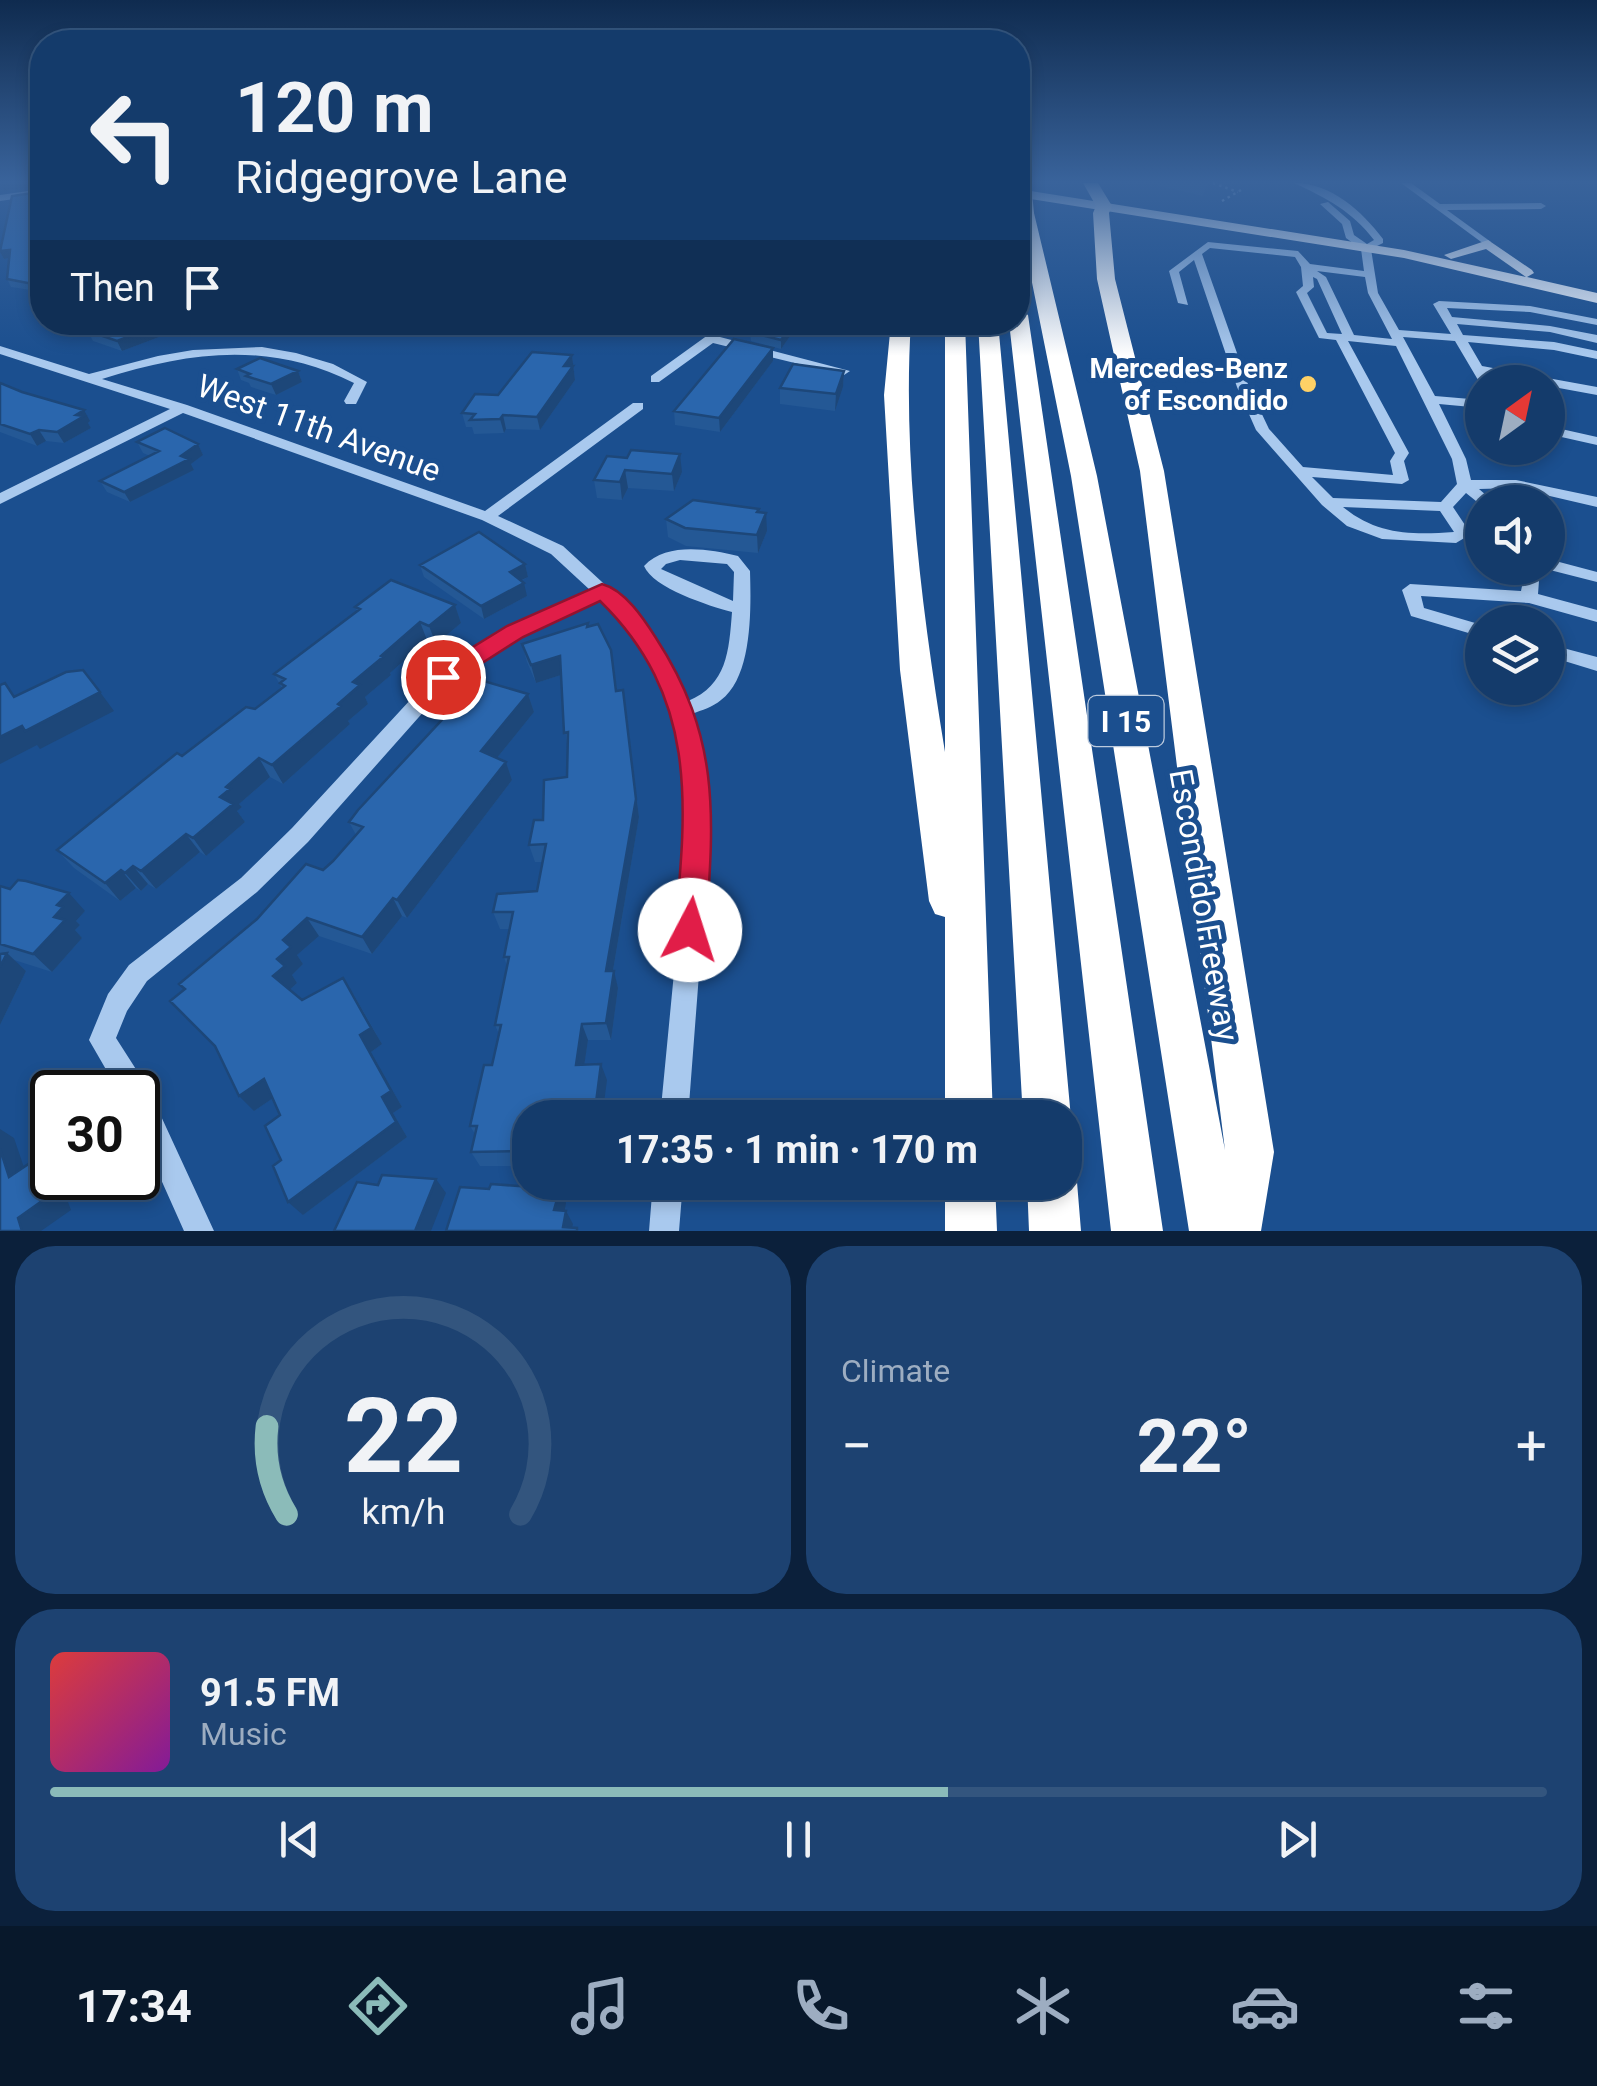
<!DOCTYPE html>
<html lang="en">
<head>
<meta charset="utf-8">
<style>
  body { margin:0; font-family:Roboto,sans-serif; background:#1d4271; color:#f1f3f6; height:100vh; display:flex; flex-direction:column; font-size:38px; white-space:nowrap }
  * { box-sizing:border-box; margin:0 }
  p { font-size:32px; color:#9dadc1 }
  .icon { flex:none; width:55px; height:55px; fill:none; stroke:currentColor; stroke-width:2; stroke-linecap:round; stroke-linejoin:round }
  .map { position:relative; height:1231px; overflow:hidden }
  .sheet { display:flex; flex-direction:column; gap:15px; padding:15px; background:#0b203b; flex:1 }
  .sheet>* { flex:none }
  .guide { position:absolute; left:30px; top:30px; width:1000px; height:305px; border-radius:40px; box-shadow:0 5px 15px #0003,0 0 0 2px #33557e; background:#143b6b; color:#f1f3f6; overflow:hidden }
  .needle { width:65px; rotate:33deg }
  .fabs { position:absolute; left:1465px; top:365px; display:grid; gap:20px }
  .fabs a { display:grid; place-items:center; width:100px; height:100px; border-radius:50%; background:#143b6b; box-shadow:0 5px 15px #0003,0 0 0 2px #33557e; font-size:50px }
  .speed { position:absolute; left:30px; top:1070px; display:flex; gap:20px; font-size:50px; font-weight:700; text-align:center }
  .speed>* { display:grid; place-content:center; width:130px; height:130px; border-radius:50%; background:#143b6b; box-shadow:0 5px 15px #0003,0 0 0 2px #33557e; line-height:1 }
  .speed .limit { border:5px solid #111; border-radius:15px; background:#fff; color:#111 }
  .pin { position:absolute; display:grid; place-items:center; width:85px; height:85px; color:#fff; margin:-42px; border:5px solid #fff; border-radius:50%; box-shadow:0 2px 10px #0007 }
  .me { position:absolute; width:110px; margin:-55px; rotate:5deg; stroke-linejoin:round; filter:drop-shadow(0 0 8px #0008) }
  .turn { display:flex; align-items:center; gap:35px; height:210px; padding:0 40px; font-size:45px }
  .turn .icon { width:130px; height:130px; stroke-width:2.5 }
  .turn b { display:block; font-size:70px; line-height:85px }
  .then { display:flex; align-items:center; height:95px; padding:0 40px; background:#0003; gap:20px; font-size:38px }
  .big { font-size:75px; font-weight:700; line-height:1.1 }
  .sheet .widget { flex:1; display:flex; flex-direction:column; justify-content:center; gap:15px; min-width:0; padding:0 35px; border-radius:40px; background:#1d4271 }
  .sheet .dial { align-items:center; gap:0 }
  .dial svg { height:260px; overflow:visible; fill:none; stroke:#33557e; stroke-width:7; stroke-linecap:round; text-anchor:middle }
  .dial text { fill:#f1f3f6; stroke:none }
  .song { display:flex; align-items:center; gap:30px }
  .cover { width:120px; height:120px; border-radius:15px; background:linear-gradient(135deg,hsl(0 70% 55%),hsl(290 70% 35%)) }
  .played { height:10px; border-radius:5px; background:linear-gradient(90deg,#8bbbb9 60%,#33557e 60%) }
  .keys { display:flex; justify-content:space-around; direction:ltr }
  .heat { display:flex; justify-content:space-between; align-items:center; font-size:55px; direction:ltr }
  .sheet .tiles { flex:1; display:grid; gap:15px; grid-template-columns:1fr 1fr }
  .widget:last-child { grid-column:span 2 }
  .trip { position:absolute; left:512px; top:1100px; width:570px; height:100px; border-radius:40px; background:#143b6b; box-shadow:0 5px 15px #0003,0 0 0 2px #33557e; font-weight:700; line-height:100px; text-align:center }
  .tab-bar { display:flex; height:160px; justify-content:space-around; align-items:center; background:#08182b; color:#9dadc1 }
  .tab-bar .icon { width:70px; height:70px }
  .tab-bar .on { color:#8bbbb9 }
  .tab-bar b { font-size:45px; color:#f1f3f6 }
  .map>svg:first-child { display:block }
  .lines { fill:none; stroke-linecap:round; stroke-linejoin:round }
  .path { stroke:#a9c9ee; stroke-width:2.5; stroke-dasharray:2.5 4; stroke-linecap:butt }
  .minor { fill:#a9c9ee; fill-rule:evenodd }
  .major { fill:#f0f6ff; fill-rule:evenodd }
  .highway { fill:#fff; fill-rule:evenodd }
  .highway-bridge { stroke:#fff; stroke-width:16 }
  .wall { fill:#245895 }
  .shaded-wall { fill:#1d4779 }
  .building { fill:#2a66ad; stroke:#1d4779; stroke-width:2.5 }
  .route { fill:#e11d48; stroke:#92132f; stroke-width:2.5 }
  .poi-dot { fill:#ffd166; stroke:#1b4f8f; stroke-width:4 }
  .labels { text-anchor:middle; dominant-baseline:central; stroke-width:10; stroke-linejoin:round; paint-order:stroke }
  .far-poi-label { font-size:28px; font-weight:bold; fill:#fff; stroke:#1b4f8f; text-anchor:end }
  .shield { fill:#1b4f8f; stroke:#bbcadd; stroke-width:2.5 }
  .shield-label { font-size:30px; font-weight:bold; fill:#fff }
  .street-label { font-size:32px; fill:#fff; stroke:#1b4f8f }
</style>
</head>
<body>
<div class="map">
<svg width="1597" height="1231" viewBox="0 0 1597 1231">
  <rect width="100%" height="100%" fill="#1b4f8f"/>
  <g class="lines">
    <path class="path" d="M1213,183L1238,192
      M1222,201L1241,190"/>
    <path class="minor" d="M1294,183C1331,183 1362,211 1383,239V243L1371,249L1378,293L1399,330L1451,334L1433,304L1439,301L1530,306L1597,319V325L1530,312L1447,308L1452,317L1550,326L1597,335V343L1550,332L1457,324L1463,335L1554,342L1597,351V359L1554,350L1468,342L1482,366L1597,387V395L1548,386V382H1530L1487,375L1491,382L1481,385L1455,341L1403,337L1435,396L1482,400V408L1439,404L1466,459L1471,480H1516L1597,497V507L1516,488L1479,489L1494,502H1482L1481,505L1466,493L1453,507L1471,534L1456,543L1382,539L1347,526L1322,505L1256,430L1237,387L1194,260L1179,272L1188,305L1178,303L1169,271L1208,242L1298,251L1310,264L1364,271L1361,249L1346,238L1342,224L1320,204L1328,202L1350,221L1354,235L1367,244L1374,240C1352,211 1326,198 1294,183ZM1210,248L1295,257L1301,267L1303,286L1296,292L1319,338L1336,340L1395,453L1390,461L1393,475L1303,467L1269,429L1249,387L1202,254ZM1317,271L1365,277L1368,293L1392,339L1354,335L1326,277ZM1313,277L1317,279L1342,334L1327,333L1307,293L1314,287ZM1348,341L1396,346L1452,459L1457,484L1441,502L1333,498L1312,477L1402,484L1409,480L1404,461L1409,453ZM1343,507L1440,511L1454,532C1412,535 1377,535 1343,507Z
      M1401,183H1411L1440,204L1541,203L1546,206L1541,209L1447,210L1491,242V246L1488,247Z
      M42,189V195L0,201V195Z
      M601,322H613L615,325L609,328Z
      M726,322H739L720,337L850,371L844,375L713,343L659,382H651V376Z
      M0,346L89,374L158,356L193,350L262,347L296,353L333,364L367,382L356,404H346L344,401L354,383C269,341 191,351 102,379L187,405L485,511L633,403H643V409L498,516L563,546L640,617L674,670L688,701C727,685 729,651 732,612C709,606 653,588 644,566C667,542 708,549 738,556L750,571C751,607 753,676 721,700C713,707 702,710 692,714L711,817L688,1118H660L689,817L672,710L656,671L628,625L600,599L521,636L450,682L308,842L257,892L147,981L127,1011L116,1038L148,1088L214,1231H184L138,1128V1092H119L89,1040L108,994L129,965L241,878L292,828L436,672L509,628L590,590L551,554L482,520L183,413L0,504V493L170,409L0,354ZM680,560L727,564L734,572L733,601L661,569L666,564Z
      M1548,426L1597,437V445L1548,434Z
      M1548,559L1597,572V582L1542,568H1548Z
      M1516,568H1532L1539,581L1538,594L1597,610V622L1529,603L1421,596L1424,608L1482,625V637L1411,616L1402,590L1410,584L1521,591L1523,581Z
      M1548,644L1597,657V671L1548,656Z
      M653,1182H683L679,1231H649Z"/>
    <path class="major" d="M1018,189L1404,250L1526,277L1486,249L1451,259L1444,255L1488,240L1532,270L1534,273L1527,277L1597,293V303L1404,258L1018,197Z"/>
    <path class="highway" d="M1083,183H1098L1112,206L1109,213L1115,279L1164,471L1274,1152L1261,1231H1189L1071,476L1018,213L1026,208L1034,213L1097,476L1225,1150L1140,471L1097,279L1093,213L1096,206Z
      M1018,309L1028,315L1163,1231H1111L1009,322H1018Z
      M891,322H911C902,459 923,617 945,752V322H965L993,1118H945V917L935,914L929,901L900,670L884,395Z
      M978,322H998L1071,1118L1065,1132V1118H1023Z
      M1065,1162L1077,1182L1081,1231H1029L1027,1182H1065Z
      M945,1182H995L997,1231H945Z"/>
    <path class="highway-bridge" d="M1023,183L1026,213"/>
  </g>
  <path class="wall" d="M2,183H42L37,291L11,287L7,279L9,258L4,259L0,252L39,192L42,185L4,191L0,184Z
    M1154,183L1207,184L1203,196L1156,185Z
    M58,322H158L167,334L122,351L93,341L90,335L60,325Z
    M385,322H449L430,335L387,328Z
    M491,322H534L511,332Z
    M763,322H800L781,349L751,341L750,332Z
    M773,348V361L720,432L675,425L674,411Z
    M572,355L575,380L540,430L506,429L504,433L474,434L472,427H466L462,413Z
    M237,369L298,371L302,382L276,395L251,387L249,383L241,380Z
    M844,371L843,387L835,411L780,404V388Z
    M0,383L90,421L88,423L91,428L64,443L46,441L37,446L0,432Z
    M137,442L198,444L203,455L191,464L194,470L130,502L107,492L100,481L150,456L143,453Z
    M607,456L682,472L674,491L628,488L622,500L597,498L594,480Z
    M759,512L767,531L758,553L686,546L668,537L666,519Z
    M525,564L528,577L521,581L527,596L484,619L424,577L420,565Z
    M455,605L461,623L436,644L427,640L390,673L391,675L365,697L368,704L348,721L350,724L283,784L270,777L239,804L242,807L237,811L245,822L206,856L200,852L156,889L148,884L141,891L136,888L120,901L74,868L57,850L182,756L255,709L282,688L274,674L357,611L355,607Z
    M588,627L614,668L617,691L626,708L639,817L613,971L618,988L611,1040H588L584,1065L607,1080L530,1118V1166H480L471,1152L475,1134L470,1126L492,1065L499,1034L495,1025L507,966L504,957L509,929H500L493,912L537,891L542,862H535L529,845L567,777V745L561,675L536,683L527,662L522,644Z
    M528,694L534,712L497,758L506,762L512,780L407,918L402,916L372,954L319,936L297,955L303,964L292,975L297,983L289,990L302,1000L343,978L354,995L382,1044L371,1052L402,1107L393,1113L407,1137L303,1215L281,1160L280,1115L273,1098L254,1111L216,1048L323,870L356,835L349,822L449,712L447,708Z
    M0,886L85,911L76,921L80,925L75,930L82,938L52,972L14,960L26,971L0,1025Z"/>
  <path class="shaded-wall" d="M7,183H41V185L4,191L0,184Z
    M10,250L14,257L4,259L0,252Z
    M42,280V289L37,291L33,284Z
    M430,322H449L430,335L427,324Z
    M509,322H534L511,332Z
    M794,322H800L781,349V340Z
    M162,324L167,334L122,351L117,341Z
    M773,348V361L720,432L719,418Z
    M572,355L575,380L540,430L537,417L564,366Z
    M298,371L302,382L276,395L271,384Z
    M844,371L843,387L835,411L836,394Z
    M84,410L90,421L88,423L91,428L64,443L57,432L76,415Z
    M503,415L506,429L504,433L500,419Z
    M39,430L46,441L37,446L30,434Z
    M198,444L203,455L191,464L194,470L130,502L124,492Z
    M680,454L682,472L674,491L672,474Z
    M625,470L628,488L622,500L620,482Z
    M766,513L767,531L758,553L757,535Z
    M525,564L528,577L513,584L510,572Z
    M524,583L527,596L484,619L481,606Z
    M455,605L461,623L436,644L429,626Z
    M420,622L427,640L390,673L391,675L365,697L368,704L348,721L350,724L283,784L272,765L338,704L353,682L381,656Z
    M560,656L564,674L536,683L531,665Z
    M623,690L639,817L610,988L606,971Z
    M100,692L114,711L40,749L37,745L0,764V737Z
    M528,694L534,712L488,769L481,751Z
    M259,758L270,777L239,804L242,807L237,811L245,822L206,856L193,838L226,787Z
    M506,762L512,780L407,918L397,900Z
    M186,834L200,852L156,889L141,871Z
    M133,866L148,884L141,891L125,873Z
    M121,870L136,888L120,901L105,883Z
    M69,893L85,911L76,921L80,925L75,930L82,938L52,972L33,954L54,917L57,905Z
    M393,898L402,916L372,954L362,937Z
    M307,918L319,936L297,955L303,964L292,975L297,983L286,993L273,976L277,959L283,940Z
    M7,953L26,971L0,1025V967Z
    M614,971L618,988L611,1040L606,1023Z
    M343,978L382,1044L371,1052L402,1107L393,1113L407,1137L303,1215L288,1202L382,1097L360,1035Z
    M582,1024L588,1040L582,1080L576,1065Z
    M601,1064L607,1080L602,1118H594Z
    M264,1079L279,1094L254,1111L239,1096Z
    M0,1129L14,1138L32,1191L9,1177L0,1149Z
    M36,1159L52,1170V1178H59L71,1210L41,1231H22L18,1218Z
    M436,1179L446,1193L431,1231H415Z
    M560,1189L566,1203L562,1224L554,1210Z
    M566,1211L573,1224L571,1231L563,1227Z"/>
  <path class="building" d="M42,183V280L33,284L7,279L10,250L0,251L12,196L39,192Z
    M76,322H158L162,324L117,341L88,331L95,328Z
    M763,322H794L781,340L750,332Z
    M734,339L773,348L719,418L674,411Z
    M532,352L572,355L564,366H573L537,417L503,415L500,419L470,420L475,414L462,413L475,394L498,395Z
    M260,358L298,371L271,384L246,376L250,374L237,369Z
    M793,364L844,371L836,394L780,388Z
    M0,383L22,392L84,410L76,415L84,416L57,432L39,430L30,434L0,424Z
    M165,428L198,444L181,456L189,459L124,492L100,481L159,451L137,442Z
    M631,450L680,454L672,474L625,470L620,482L594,480L607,456L627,458Z
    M693,500L759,509L757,512L766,513L757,535L685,528L666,519Z
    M479,532L525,564L510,572L524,583L481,606L420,565Z
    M391,580L455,605L429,626L420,622L381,656L383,657L353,682L360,685L338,704L341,706L272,765L259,758L226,787L230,789L220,797L233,804L193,838L186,834L141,871L133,866L125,873L121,870L105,883L57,850L177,753L182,756L246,707L255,709L285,686L280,683L285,679L274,674L360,609L355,607Z
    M588,623L587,627L598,624L611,650L616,691L623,690L636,799L606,971H614L606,1023L582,1024L576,1065L601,1064L594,1118H530V1151L471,1152L477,1126H470L484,1065H492L501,1025H495L509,957H504L513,912H493L497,894L537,891L546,844L529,845L534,820H543L544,780L567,777L568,732L564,733L560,656L531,665L522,644Z
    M83,670L100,692L25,731L22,726L0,737V685L5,683L14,697L66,672Z
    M477,679L528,694L481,751L506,762L397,900L393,898L362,937L307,918L283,940L291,947L277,959L285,966L273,976L302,1000L343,978L371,1028L360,1035L391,1091L382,1097L396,1122L288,1202L273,1166L281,1160L265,1126L280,1115L264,1079L239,1096L215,1046L170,1001L185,989L179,984L257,919L306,864L323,870L333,861L363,827L349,822L358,810L451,710L447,708L471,682Z
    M18,880L26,881L69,893L57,905L63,907L54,917L65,920L33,954L0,944V886L10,889Z
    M7,953L0,967V954Z
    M0,1149L9,1177L36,1159L49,1196L18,1218L22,1231H0Z
    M382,1175L436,1179L415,1231H334L357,1182L378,1185Z
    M491,1184L560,1189L554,1210L566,1211L563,1227L577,1228V1231H446L460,1187L489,1189Z"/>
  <linearGradient id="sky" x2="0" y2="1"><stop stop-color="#0f2b4f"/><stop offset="0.51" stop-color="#39639b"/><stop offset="1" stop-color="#39639b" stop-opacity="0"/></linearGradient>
  <rect width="1597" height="356" fill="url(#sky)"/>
  <path class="route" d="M602,584C625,590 644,619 656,638C721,738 714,816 706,930L701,940L690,944L679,940L675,930C687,804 698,697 600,601L523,637L451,683L443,686L431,677L434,671L507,626Z"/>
  <circle class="poi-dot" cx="1308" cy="384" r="10"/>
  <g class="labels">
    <g class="far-poi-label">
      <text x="1288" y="368">Mercedes-Benz<tspan x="1288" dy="32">of Escondido</tspan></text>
    </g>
    <rect class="shield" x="1088.5" y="696" width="75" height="50" rx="8"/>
    <g class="shield-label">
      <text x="1126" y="721">I 15</text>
    </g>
    <g class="street-label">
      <text transform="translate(319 428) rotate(20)">West 11th Avenue</text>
      <text transform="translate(1204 905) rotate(80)">Escondido Freeway</text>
    </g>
  </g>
</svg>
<div class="fabs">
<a><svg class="needle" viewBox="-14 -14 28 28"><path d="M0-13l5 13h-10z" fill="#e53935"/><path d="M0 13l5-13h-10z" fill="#9dadc1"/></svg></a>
<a><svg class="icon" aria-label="sound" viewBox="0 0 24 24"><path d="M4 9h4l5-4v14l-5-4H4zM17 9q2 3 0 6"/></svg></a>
<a><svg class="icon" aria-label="layers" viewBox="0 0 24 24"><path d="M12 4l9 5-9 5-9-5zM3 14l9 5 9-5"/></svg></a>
</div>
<div class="speed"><div class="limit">30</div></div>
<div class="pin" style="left:443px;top:677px;background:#d93025"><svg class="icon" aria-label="arrive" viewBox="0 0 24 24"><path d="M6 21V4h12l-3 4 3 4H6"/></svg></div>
<svg class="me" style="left:690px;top:930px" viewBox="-20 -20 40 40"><circle r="19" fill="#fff"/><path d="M0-13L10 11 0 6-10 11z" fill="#e11d48"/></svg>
<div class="trip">17:35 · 1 min · 170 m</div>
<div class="guide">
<div class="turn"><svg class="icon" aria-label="left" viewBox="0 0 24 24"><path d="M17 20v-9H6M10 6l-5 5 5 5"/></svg><div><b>120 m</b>Ridgegrove Lane</div></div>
<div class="then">Then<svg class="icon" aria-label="arrive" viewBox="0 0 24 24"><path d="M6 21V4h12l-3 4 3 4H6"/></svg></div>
</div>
</div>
<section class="sheet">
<div class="tiles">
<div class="widget dial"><svg viewBox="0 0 100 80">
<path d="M14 69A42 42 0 1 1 86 69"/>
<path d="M14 69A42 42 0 0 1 8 42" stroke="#8bbbb9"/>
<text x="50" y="56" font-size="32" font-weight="700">22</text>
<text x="50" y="72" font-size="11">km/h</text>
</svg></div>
<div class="widget"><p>Climate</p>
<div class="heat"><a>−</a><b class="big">22°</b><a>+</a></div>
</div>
<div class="widget">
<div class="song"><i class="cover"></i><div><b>91.5 FM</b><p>Music</p></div></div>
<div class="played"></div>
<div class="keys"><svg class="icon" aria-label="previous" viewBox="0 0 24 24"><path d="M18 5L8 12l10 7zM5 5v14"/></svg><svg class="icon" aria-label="pause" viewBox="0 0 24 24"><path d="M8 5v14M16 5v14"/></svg><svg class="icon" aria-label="next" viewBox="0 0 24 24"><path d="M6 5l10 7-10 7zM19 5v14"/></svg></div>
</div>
</div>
</section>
<nav class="tab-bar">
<b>17:34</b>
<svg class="icon on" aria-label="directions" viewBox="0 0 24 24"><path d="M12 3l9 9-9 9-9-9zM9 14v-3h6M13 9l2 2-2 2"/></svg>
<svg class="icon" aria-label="music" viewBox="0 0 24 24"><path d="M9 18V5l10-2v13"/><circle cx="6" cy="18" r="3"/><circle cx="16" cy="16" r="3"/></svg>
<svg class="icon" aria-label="phone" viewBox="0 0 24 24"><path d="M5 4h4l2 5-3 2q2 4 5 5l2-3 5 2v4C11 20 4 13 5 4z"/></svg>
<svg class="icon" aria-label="climate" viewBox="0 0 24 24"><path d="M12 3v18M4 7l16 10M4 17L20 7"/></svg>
<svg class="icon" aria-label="car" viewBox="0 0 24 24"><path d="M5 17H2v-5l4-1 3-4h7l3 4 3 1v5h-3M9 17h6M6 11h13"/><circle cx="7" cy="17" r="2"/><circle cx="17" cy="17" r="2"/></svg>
<svg class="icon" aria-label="filters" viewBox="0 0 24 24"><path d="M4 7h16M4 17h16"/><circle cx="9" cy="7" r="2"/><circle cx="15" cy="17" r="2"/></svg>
</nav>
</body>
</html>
